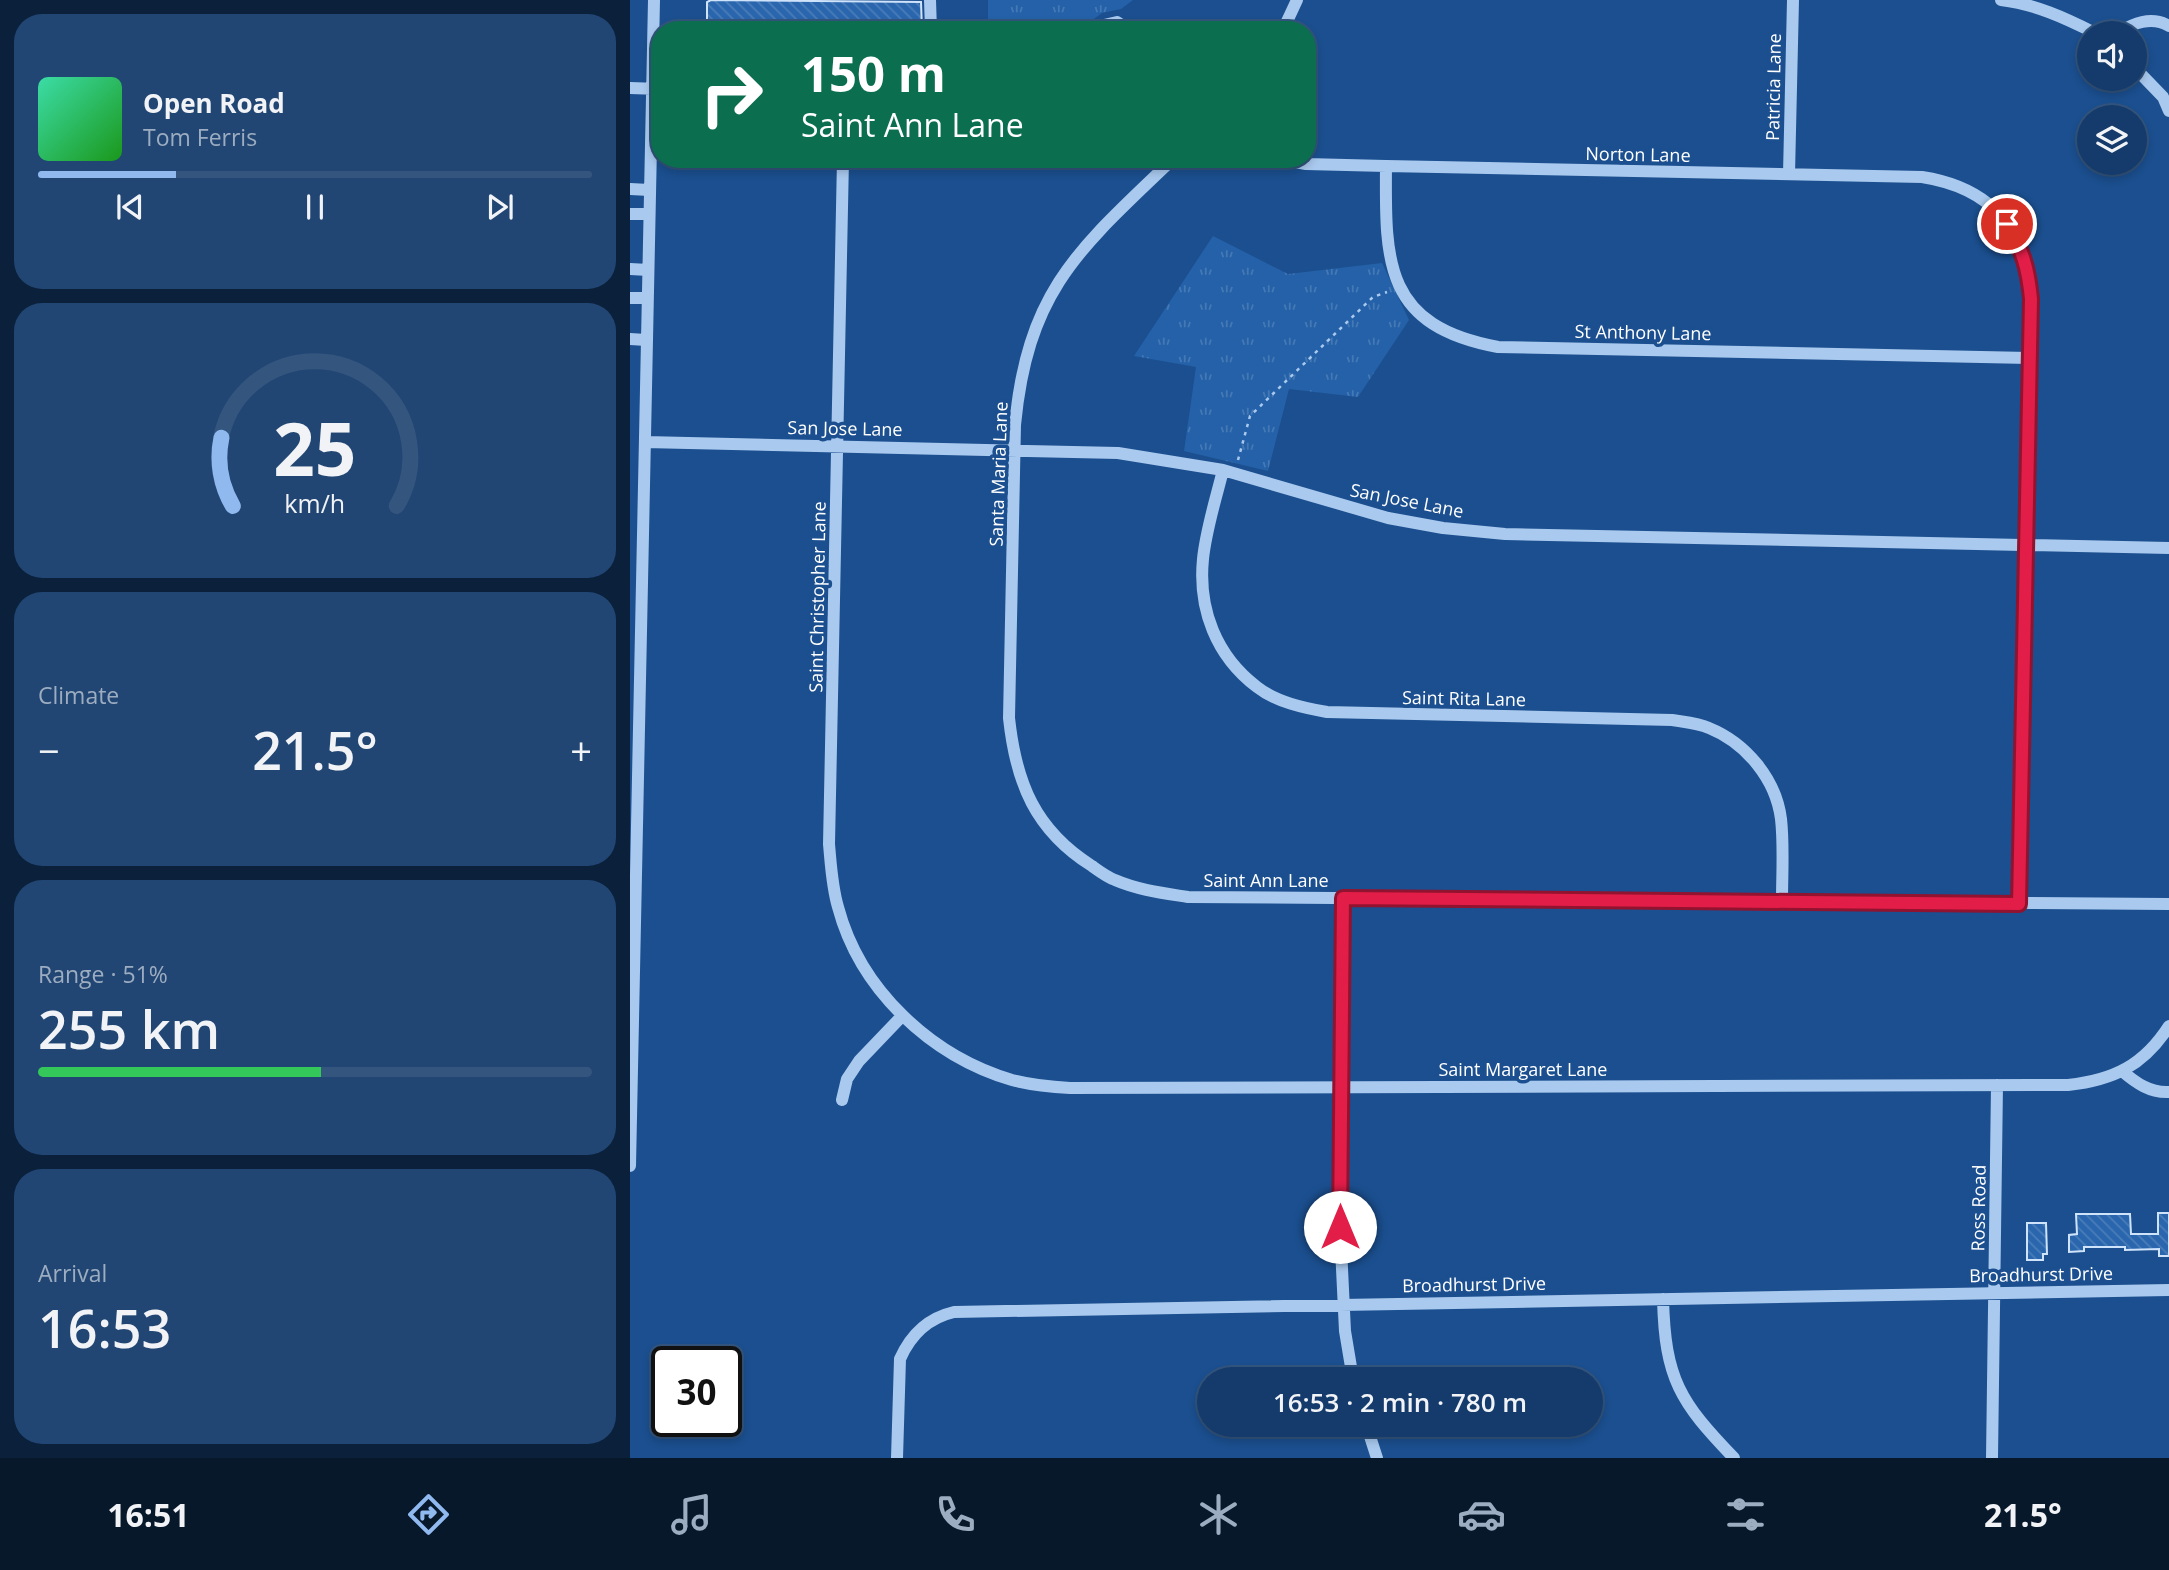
<!DOCTYPE html>
<html lang="en">
<head>
<meta charset="utf-8">
<style>
  body { margin:0; font-family:"Open Sans",sans-serif; background:#214673; color:#f1f3f6; height:100vh; display:flex; flex-direction:column; font-size:26px; white-space:nowrap }
  * { box-sizing:border-box; margin:0 }
  p { font-size:23px; color:#9dadc1 }
  .icon { flex:none; width:38px; height:38px; fill:none; stroke:currentColor; stroke-width:2; stroke-linecap:round; stroke-linejoin:round }
  .map { position:relative; flex:1; overflow:hidden }
  .details { display:flex; flex-direction:column; gap:14px; padding:14px; background:#0b203b; width:630px }
  .details>* { flex:none }
  .guide { position:absolute; left:21px; top:21px; width:665px; height:147px; border-radius:28px; box-shadow:0 4px 10px #0003,0 0 0 2px #33557e; background:#0b6e4f; color:#fff; overflow:hidden }
  .controls { position:absolute; left:1447px; top:21px; display:grid; gap:14px }
  .controls a { display:grid; place-items:center; width:70px; height:70px; border-radius:50%; background:#143b6b; box-shadow:0 4px 10px #0003,0 0 0 2px #33557e; font-size:35px }
  .speed { position:absolute; left:21px; top:1346px; display:flex; gap:14px; font-size:35px; font-weight:700; text-align:center }
  .speed>* { display:grid; place-content:center; width:91px; height:91px; border-radius:50%; background:#143b6b; box-shadow:0 4px 10px #0003,0 0 0 2px #33557e; line-height:1 }
  .speed .limit { border:4px solid #111; border-radius:10px; background:#fff; color:#111 }
  .pin { position:absolute; display:grid; place-items:center; width:60px; height:60px; color:#fff; margin:-30px; border:4px solid #fff; border-radius:50%; box-shadow:0 2px 7px #0007 }
  .me { position:absolute; width:77px; margin:-38px; rotate:0deg; stroke-linejoin:round; filter:drop-shadow(0 0 5px #0008) }
  .turn { display:flex; align-items:center; gap:24px; height:147px; padding:0 35px; font-size:32px }
  .turn .icon { width:91px; height:91px; stroke-width:2.5 }
  .turn b { display:block; font-size:49px; line-height:60px }
  .big { font-size:52px; font-weight:600; line-height:1.1 }
  .details .card { flex:1; display:flex; flex-direction:column; justify-content:center; gap:10px; min-width:0; padding:0 24px; border-radius:28px; background:#214673 }
  .details .dial { align-items:center; gap:0 }
  .dial svg { height:182px; overflow:visible; fill:none; stroke:#33557e; stroke-width:7; stroke-linecap:round; text-anchor:middle }
  .dial text { fill:#f1f3f6; stroke:none }
  .song { display:flex; align-items:center; gap:21px }
  .cover { width:84px; height:84px; border-radius:10px; background:linear-gradient(135deg,hsl(160 70% 55%),hsl(120 70% 35%)) }
  .played { height:7px; border-radius:4px; background:linear-gradient(90deg,#90b9f0 25%,#33557e 25%) }
  .keys { display:flex; justify-content:space-around; direction:ltr }
  .heat { display:flex; justify-content:space-between; align-items:center; font-size:38px; direction:ltr }
  .charge { height:10px; border-radius:5px; background:linear-gradient(90deg,#34c759 51%,#33557e 0) }
  .trip { position:absolute; left:567px; top:1367px; width:406px; height:70px; border-radius:35px; background:#143b6b; box-shadow:0 4px 10px #0003,0 0 0 2px #33557e; font-weight:600; line-height:70px; text-align:center }
  .tabs { display:flex; height:112px; justify-content:space-around; align-items:center; background:#08182b; color:#9dadc1 }
  .tabs .icon { width:49px; height:49px }
  .tabs .current { color:#90b9f0 }
  .tabs b { font-size:32px; color:#f1f3f6 }
  main { display:flex; flex:1; min-height:0 }
  .map>svg:first-child { display:block }
  .grass { fill:url(#grass-tufts) }
  .building { fill:url(#building-back-hatch); stroke:#cfe3fa; stroke-width:2 }
  .lines { fill:none; stroke-linecap:round; stroke-linejoin:round }
  .path { stroke:#a9c9ee; stroke-width:2.5; stroke-dasharray:3.5 5; stroke-linecap:butt }
  .minor { stroke:#a9c9ee; stroke-width:12 }
  .route-casing { stroke:#92132f; stroke-width:18 }
  .route { stroke:#e11d48; stroke-width:12 }
  .labels { text-anchor:middle; dominant-baseline:central; stroke-width:7; stroke-linejoin:round; paint-order:stroke }
  .street-label { font-size:18px; fill:#fff; stroke:#1b4f8f }
</style>
</head>
<body>
<main>
<section class="details">
<div class="card">
<div class="song"><i class="cover"></i><div><b>Open Road</b><p>Tom Ferris</p></div></div>
<div class="played"></div>
<div class="keys"><svg class="icon" aria-label="previous" viewBox="0 0 24 24"><path d="M18 5L8 12l10 7zM5 5v14"/></svg><svg class="icon" aria-label="pause" viewBox="0 0 24 24"><path d="M8 5v14M16 5v14"/></svg><svg class="icon" aria-label="next" viewBox="0 0 24 24"><path d="M6 5l10 7-10 7zM19 5v14"/></svg></div>
</div>
<div class="card dial"><svg viewBox="0 0 100 80">
<path d="M14 69A42 42 0 1 1 86 69"/>
<path d="M14 69A42 42 0 0 1 9 39" stroke="#90b9f0"/>
<text x="50" y="56" font-size="32" font-weight="700">25</text>
<text x="50" y="72" font-size="11">km/h</text>
</svg></div>
<div class="card"><p>Climate</p>
<div class="heat"><a>−</a><b class="big">21.5°</b><a>+</a></div>
</div>
<div class="card"><p>Range · 51%</p><b class="big">255 km</b><div class="charge"></div></div>
<div class="card"><p>Arrival</p><b class="big">16:53</b></div>
</section>
<div class="map">
<svg width="1539" height="1458" viewBox="0 0 1539 1458">
  <defs>
    <pattern id="grass-tufts" width="24" height="20" patternUnits="userSpaceOnUse" patternTransform="scale(1.75)"><rect width="24" height="20" fill="#2461a8"/><path d="M3 7l-1-3M5 7V3M7 7l1-3M15 17l-1-3M17 17v-4M19 17l1-3" fill="none" stroke="#4579b5"/></pattern>
    <pattern id="building-back-hatch" width="6" height="6" patternUnits="userSpaceOnUse" patternTransform="scale(1.75)"><rect width="6" height="6" fill="#2a66ad"/><path d="M-1 5l2 2M0 0l6 6M5-1l2 2" fill="none" stroke="#4a7db9"/></pattern>
  </defs>
  <rect width="100%" height="100%" fill="#1b4f8f"/>
  <path class="grass" d="M358,0H503L491,9L472,13L449,30H358Z
    M583,236L658,274L752,263L779,320L728,397L659,389L638,471L554,451L566,367L504,356Z"/>
  <path class="building" d="M81,0L291,2L292,30H77V2Z
    M1528,1213H1539V1256H1529V1249L1495,1250V1247H1454V1251L1439,1252V1235L1447,1234L1446,1214H1500L1501,1234H1528Z
    M1397,1223H1416L1417,1254H1413V1260H1397Z"/>
  <g class="lines">
    <path class="path" d="M608,460L620,416L743,297L757,292"/>
    <path class="minor" d="M300,0L301,30
      M1371,0C1405,4 1435,18 1465,33
      M467,30L474,25L487,22L499,30
      M653,30L667,0
      M1486,33C1503,24 1521,15 1539,26
      M1505,68L1533,97L1539,111
      M0,88L29,89
      M213,159L199,844C201,866 202,887 208,907C230,990 301,1056 382,1080C401,1085 421,1087 440,1088L1438,1085C1484,1080 1514,1065 1539,1026
      M543,159C450,248 398,289 385,425L379,718C386,783 405,830 462,866C469,871 477,877 485,880C508,890 533,893 558,897L1539,904
      M648,159L676,164L756,166L1292,177C1363,188 1396,230 1401,299L1389,904
      M756,166C755,264 755,326 868,347L1399,358
      M1159,174L1163,0
      M0,189L19,190
      M0,214H19
      M0,269L18,270
      M0,298H17
      M0,339L16,340
      M15,442L488,453L593,470L758,518L813,528L875,534L1539,548
      M593,470C586,499 576,529 573,559C568,609 586,656 627,687C646,702 674,708 697,712L1042,720C1054,722 1068,723 1079,728C1116,743 1146,779 1151,819C1154,845 1152,874 1152,901
      M713,898L710,1227L715,1331L723,1379
      M1492,1071C1506,1083 1520,1093 1539,1092
      M212,1100L217,1079L229,1061L272,1016
      M0,1166L24,0
      M1033,1299C1035,1379 1050,1402 1104,1458
      M736,1424L747,1458
      M267,1458L270,1359C281,1334 298,1318 324,1312L1539,1290
      M1362,1458L1367,1085"/>
  </g>
  <g class="lines">
    <g class="route-casing">
      <path id="route" d="M710,1227L713,898L1389,904L1401,299C1398,268 1393,251 1377,224"/>
    </g>
    <use href="#route" class="route"/>
  </g>
  <g class="labels">
    <g class="street-label">
      <text transform="translate(1143 87) rotate(-89)">Patricia Lane</text>
      <text transform="translate(1008 154) rotate(1)">Norton Lane</text>
      <text transform="translate(1013 332) rotate(1)">St Anthony Lane</text>
      <text transform="translate(215 428) rotate(1)">San Jose Lane</text>
      <text transform="translate(368 474) rotate(-88)">Santa Maria Lane</text>
      <text transform="translate(777 500) rotate(11)">San Jose Lane</text>
      <text transform="translate(187 597) rotate(-89)">Saint Christopher Lane</text>
      <text transform="translate(834 698) rotate(1)">Saint Rita Lane</text>
      <text x="636" y="880">Saint Ann Lane</text>
      <text x="893" y="1069">Saint Margaret Lane</text>
      <text transform="translate(1348 1208) rotate(-89)">Ross Road</text>
      <text transform="translate(1411 1274) rotate(-1)">Broadhurst Drive</text>
      <text transform="translate(844 1284) rotate(-1)">Broadhurst Drive</text>
    </g>
  </g>
</svg>
<div class="controls">
<a><svg class="icon" aria-label="sound" viewBox="0 0 24 24"><path d="M4 9h4l5-4v14l-5-4H4zM17 9q2 3 0 6"/></svg></a>
<a><svg class="icon" aria-label="layers" viewBox="0 0 24 24"><path d="M12 4l9 5-9 5-9-5zM3 14l9 5 9-5"/></svg></a>
</div>
<div class="speed"><div class="limit">30</div></div>
<div class="pin" style="left:1377px;top:224px;background:#d93025"><svg class="icon" aria-label="arrive" viewBox="0 0 24 24"><path d="M6 21V4h12l-3 4 3 4H6"/></svg></div>
<svg class="me" style="left:710px;top:1227px" viewBox="-20 -20 40 40"><circle r="19" fill="#fff"/><path d="M0-13L10 11 0 6-10 11z" fill="#e11d48"/></svg>
<div class="trip">16:53 · 2 min · 780 m</div>
<div class="guide">
<div class="turn"><svg class="icon" aria-label="right" viewBox="0 0 24 24"><path d="M7 20v-9h11M14 6l5 5-5 5"/></svg><div><b>150 m</b>Saint Ann Lane</div></div>
</div>
</div>
</main>
<nav class="tabs">
<b>16:51</b>
<svg class="icon current" aria-label="directions" viewBox="0 0 24 24"><path d="M12 3l9 9-9 9-9-9zM9 14v-3h6M13 9l2 2-2 2"/></svg>
<svg class="icon" aria-label="music" viewBox="0 0 24 24"><path d="M9 18V5l10-2v13"/><circle cx="6" cy="18" r="3"/><circle cx="16" cy="16" r="3"/></svg>
<svg class="icon" aria-label="phone" viewBox="0 0 24 24"><path d="M5 4h4l2 5-3 2q2 4 5 5l2-3 5 2v4C11 20 4 13 5 4z"/></svg>
<svg class="icon" aria-label="climate" viewBox="0 0 24 24"><path d="M12 3v18M4 7l16 10M4 17L20 7"/></svg>
<svg class="icon" aria-label="car" viewBox="0 0 24 24"><path d="M5 17H2v-5l4-1 3-4h7l3 4 3 1v5h-3M9 17h6M6 11h13"/><circle cx="7" cy="17" r="2"/><circle cx="17" cy="17" r="2"/></svg>
<svg class="icon" aria-label="filters" viewBox="0 0 24 24"><path d="M4 7h16M4 17h16"/><circle cx="9" cy="7" r="2"/><circle cx="15" cy="17" r="2"/></svg>
<b>21.5°</b>
</nav>
</body>
</html>
